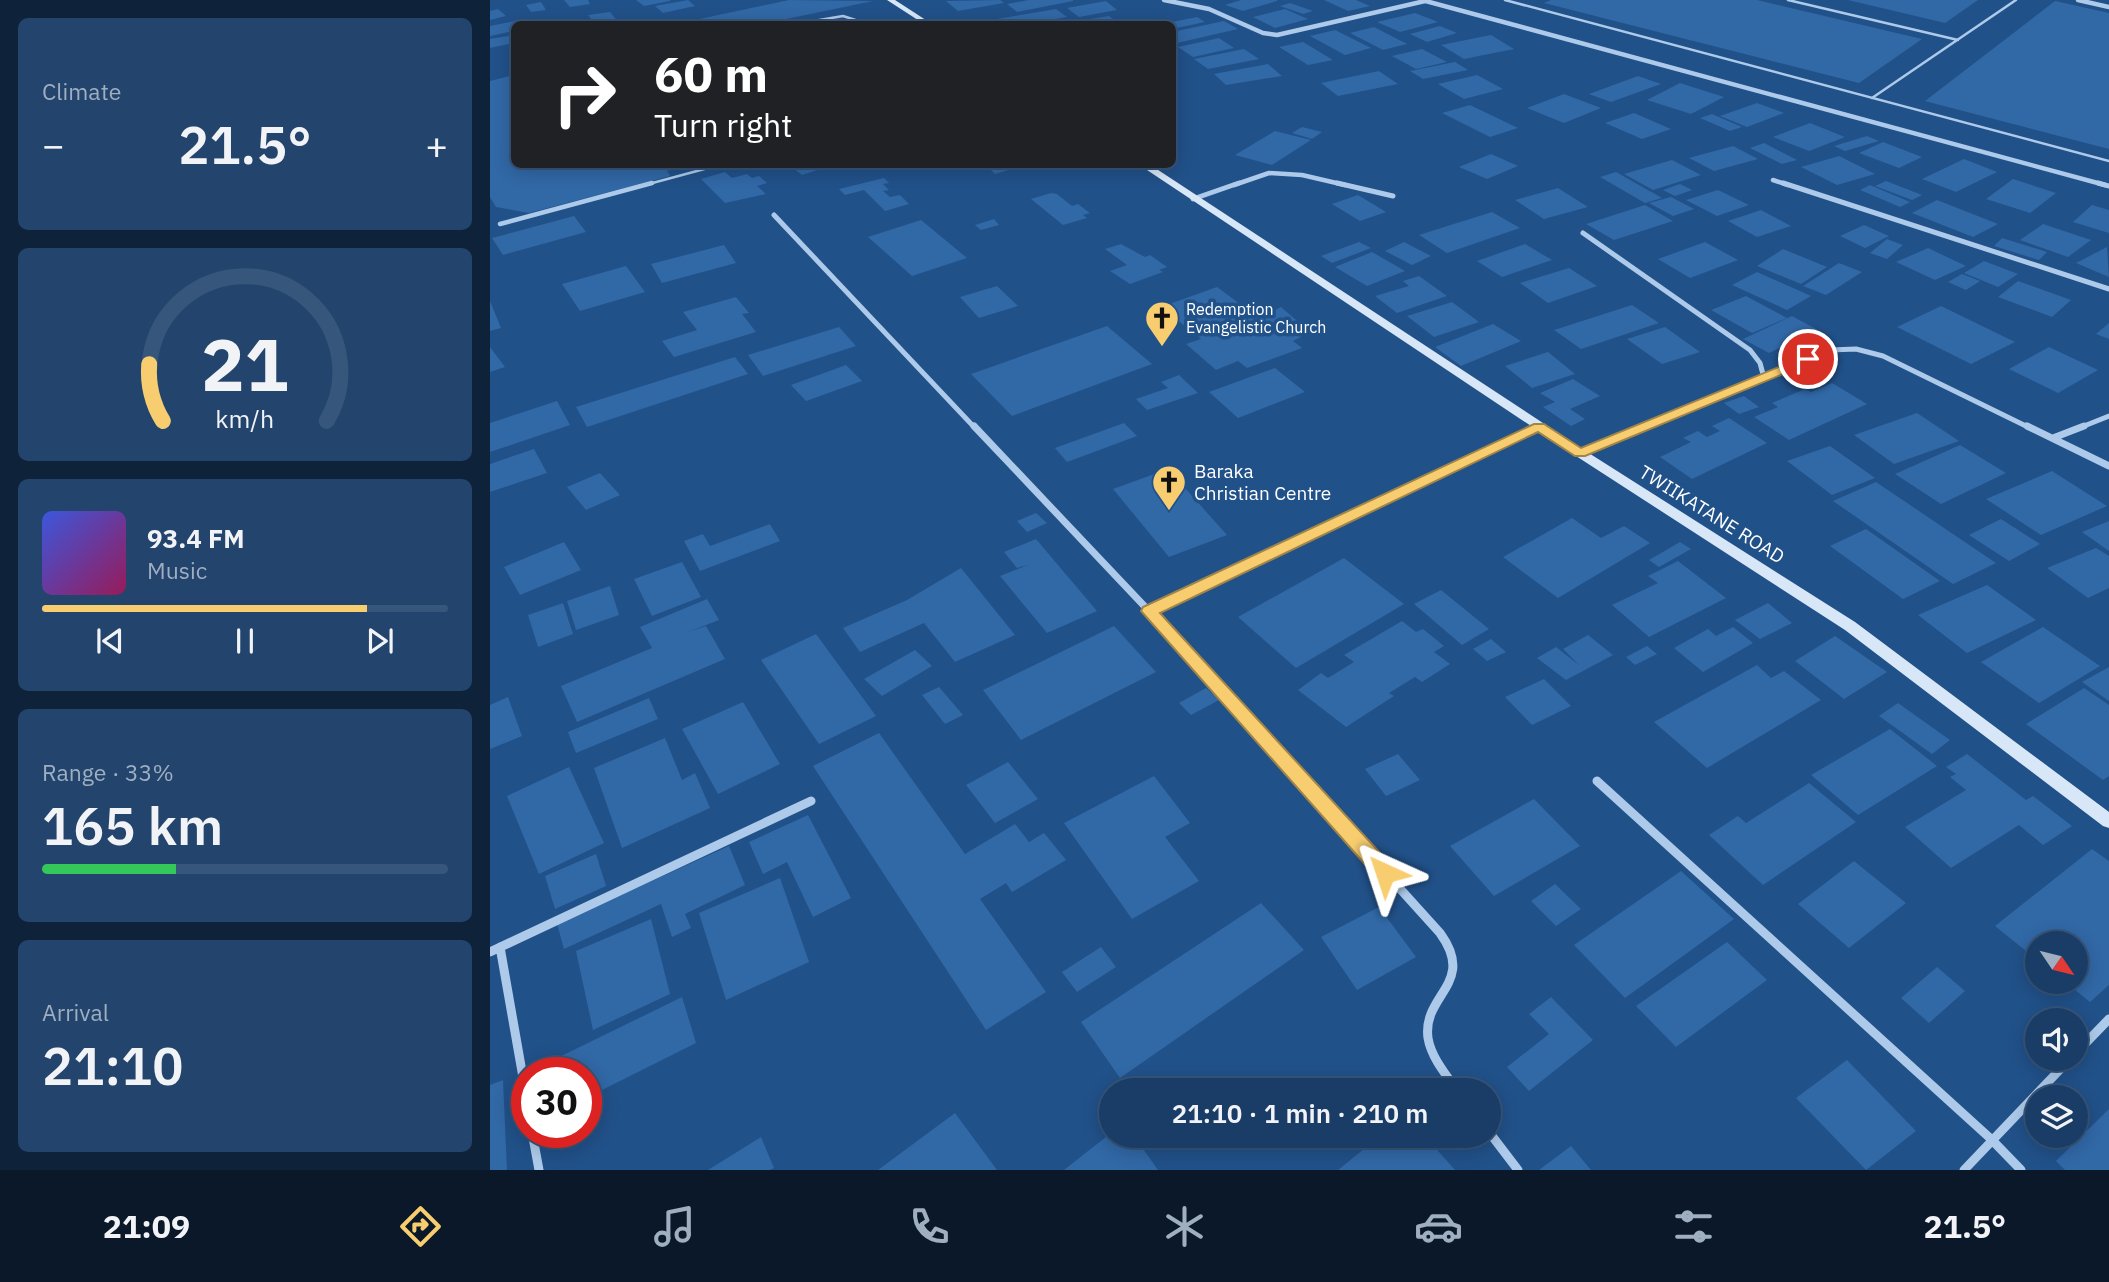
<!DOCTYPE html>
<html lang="en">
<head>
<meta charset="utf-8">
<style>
  body { margin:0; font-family:"IBM Plex Sans",sans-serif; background:#22446d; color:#f1f3f6; height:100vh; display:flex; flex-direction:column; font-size:26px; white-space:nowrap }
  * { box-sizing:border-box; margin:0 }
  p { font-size:23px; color:#9faec0 }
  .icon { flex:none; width:38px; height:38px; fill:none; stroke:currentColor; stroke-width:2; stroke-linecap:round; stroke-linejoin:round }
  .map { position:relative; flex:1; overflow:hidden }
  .side { display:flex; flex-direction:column; gap:18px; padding:18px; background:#0e2239; width:490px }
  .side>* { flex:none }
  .hud { position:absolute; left:21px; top:21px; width:665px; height:147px; border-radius:10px; box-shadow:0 4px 18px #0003,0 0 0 2px #37567b; background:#202124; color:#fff; overflow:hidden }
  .needle { width:46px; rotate:125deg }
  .tools { position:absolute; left:1535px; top:931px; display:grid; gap:14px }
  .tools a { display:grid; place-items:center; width:63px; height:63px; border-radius:50%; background:#193d67; box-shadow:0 4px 18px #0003,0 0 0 2px #37567b; font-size:35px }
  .speed { position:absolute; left:21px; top:1057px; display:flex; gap:14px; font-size:35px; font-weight:700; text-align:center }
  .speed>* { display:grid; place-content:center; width:91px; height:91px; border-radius:50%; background:#193d67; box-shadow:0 4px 18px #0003,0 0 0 2px #37567b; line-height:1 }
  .speed .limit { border:10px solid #d22; background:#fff; color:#111 }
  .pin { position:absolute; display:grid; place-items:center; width:60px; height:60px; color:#fff; margin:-30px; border:4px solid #fff; border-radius:50%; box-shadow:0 2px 7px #0007 }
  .me { position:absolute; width:77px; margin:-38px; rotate:318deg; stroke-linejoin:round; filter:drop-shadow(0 0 5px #0008) }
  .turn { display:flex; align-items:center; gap:24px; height:147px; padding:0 28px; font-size:32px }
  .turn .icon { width:91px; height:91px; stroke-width:2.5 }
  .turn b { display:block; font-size:49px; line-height:60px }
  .big { font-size:52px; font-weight:600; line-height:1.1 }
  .side .widget { flex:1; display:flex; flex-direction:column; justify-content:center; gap:10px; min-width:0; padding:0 24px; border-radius:10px; background:#22446d }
  .side .dial { align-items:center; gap:0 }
  .dial svg { height:182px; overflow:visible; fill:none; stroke:#37567b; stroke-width:7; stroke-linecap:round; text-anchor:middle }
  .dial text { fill:#f1f3f6; stroke:none }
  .song { display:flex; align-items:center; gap:21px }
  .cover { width:84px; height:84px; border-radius:10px; background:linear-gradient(135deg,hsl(230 70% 55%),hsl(330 70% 35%)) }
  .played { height:7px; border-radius:4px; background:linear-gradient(90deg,#f7cd6f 80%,#37567b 80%) }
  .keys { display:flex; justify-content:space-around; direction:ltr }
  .heat { display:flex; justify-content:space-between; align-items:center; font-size:38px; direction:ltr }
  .charge { height:10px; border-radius:5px; background:linear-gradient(90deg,#34c759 33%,#37567b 0) }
  .trip { position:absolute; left:609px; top:1078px; width:402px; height:70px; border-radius:35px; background:#193d67; box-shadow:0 4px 18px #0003,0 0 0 2px #37567b; font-weight:600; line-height:70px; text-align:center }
  .tabs { display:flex; height:112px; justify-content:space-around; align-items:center; background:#0a1829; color:#9faec0 }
  .tabs .icon { width:49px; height:49px }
  .tabs .on { color:#f7cd6f }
  .tabs b { font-size:32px; color:#f1f3f6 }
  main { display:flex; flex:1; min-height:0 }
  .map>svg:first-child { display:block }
  .building { fill:#3168a6 }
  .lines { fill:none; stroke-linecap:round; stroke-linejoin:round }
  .service-far1 { stroke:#adcaea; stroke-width:2.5 }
  .service { stroke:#adcaea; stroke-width:4.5 }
  .minor-far3 { stroke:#adcaea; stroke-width:4.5 }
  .minor-far2 { stroke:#adcaea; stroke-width:5 }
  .minor-far1 { stroke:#adcaea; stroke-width:7 }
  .minor { stroke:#adcaea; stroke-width:9 }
  .secondary { fill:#d8e7f8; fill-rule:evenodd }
  .route { fill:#f7cd6f; stroke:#a18548; stroke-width:2 }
  .labels { text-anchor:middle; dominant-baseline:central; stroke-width:7; stroke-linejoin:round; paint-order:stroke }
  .far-poi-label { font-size:16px; fill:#fff; stroke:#215189; text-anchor:start }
  .poi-label { font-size:19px; fill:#fff; stroke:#215189; text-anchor:start }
  .street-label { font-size:19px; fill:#fff; stroke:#215189 }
</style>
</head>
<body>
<main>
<section class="side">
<div class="widget"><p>Climate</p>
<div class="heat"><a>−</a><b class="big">21.5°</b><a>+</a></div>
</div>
<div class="widget dial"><svg viewBox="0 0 100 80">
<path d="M14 69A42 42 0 1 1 86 69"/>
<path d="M14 69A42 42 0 0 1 8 44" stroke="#f7cd6f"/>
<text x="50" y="56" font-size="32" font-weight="700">21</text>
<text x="50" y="72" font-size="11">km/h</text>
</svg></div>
<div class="widget">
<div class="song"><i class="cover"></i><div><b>93.4 FM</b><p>Music</p></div></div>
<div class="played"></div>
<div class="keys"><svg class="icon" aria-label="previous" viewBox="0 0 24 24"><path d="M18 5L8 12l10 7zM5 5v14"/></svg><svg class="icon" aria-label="pause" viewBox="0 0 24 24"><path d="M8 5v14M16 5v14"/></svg><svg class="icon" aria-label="next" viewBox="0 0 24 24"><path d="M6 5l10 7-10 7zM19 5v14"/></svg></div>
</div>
<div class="widget"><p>Range · 33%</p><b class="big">165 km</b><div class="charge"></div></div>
<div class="widget"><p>Arrival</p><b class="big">21:10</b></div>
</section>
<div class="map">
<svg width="1619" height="1170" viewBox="0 0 1619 1170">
  <rect width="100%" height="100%" fill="#215189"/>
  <path class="building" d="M74,0H98L100,4L80,7Z
    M146,0H180V1L154,6Z
    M198,0L205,6L173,13L165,6Z
    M299,0L383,1L272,24H186Z
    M510,0L514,3L468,11L456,1Z
    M539,0H583V1L527,12L517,4Z
    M751,0H787V1L753,11L735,5Z
    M834,0H866L880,6L858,11Z
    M1061,0H1267L1432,39L1369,83L1054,3Z
    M1358,0H1488L1455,23Z
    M616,1L627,10L589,17L577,8Z
    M1565,1L1619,13V149L1435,101Z
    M51,2L56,10L41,12L36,5Z
    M800,3L823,11L813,14L790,6Z
    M8,9L16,16L0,20V11Z
    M566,9L577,17L534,24H513L507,19Z
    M795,9L818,19L785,28L763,17Z
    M120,12L129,23L80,24L101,19L98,15Z
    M925,13L948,22L910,32L887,22Z
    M619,16L630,24H575V23Z
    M707,17L715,22L682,29V22Z
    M25,21L29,24H24V31L0,36V26Z
    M734,21L748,29L687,43L682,40V32Z
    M950,26L967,33L937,42L920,34Z
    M884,27L917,44L893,50L860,33Z
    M845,30L881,48L855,55L820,36Z
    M24,35V43L0,48V39Z
    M1001,35L1024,49L974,59L951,45Z
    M729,38L744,48L703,57L688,47Z
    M813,42L843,60L818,65L789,47Z
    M754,49L769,59L718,69L704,59Z
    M932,49L957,62L926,69L902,56Z
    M965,62L978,70L933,79L920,71Z
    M778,64L792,76L736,85L724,74Z
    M889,71L908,84L848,96L831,83Z
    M24,75V164L200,165L177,171L180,176L39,213L6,207L0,197V81Z
    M987,75L1013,89L974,99L948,84Z
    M1148,76L1171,84L1121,102L1099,94Z
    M1190,83L1234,97L1201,114L1157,100Z
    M1074,94L1111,108L1074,123L1037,108Z
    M1267,103L1294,113L1257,127L1230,116Z
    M980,105L1028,128L1000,137L952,113Z
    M1144,113L1181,129L1152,139L1115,123Z
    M1222,114L1252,127L1240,131L1210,118Z
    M1320,123L1355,137L1319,151L1283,137Z
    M812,127L832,132L822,139L802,133Z
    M785,131L821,140L782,165L745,155Z
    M1377,136L1389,141L1355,151L1344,146Z
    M1393,142L1432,157L1409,168L1369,153Z
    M1274,143L1307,160L1292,164L1260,148Z
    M1243,146L1268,159L1224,171L1199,158Z
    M1001,154L1028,166L997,179L969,167Z
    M1349,156L1385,174L1347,185L1311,167Z
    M1474,159L1507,172L1466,192L1432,179Z
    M1182,160L1211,175L1163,190L1134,174Z
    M298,164H343V165L312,175Z
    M495,164H536V165L505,174Z
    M235,172L242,178L257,174L262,178L269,176L277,183L267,186L276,194L235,203L211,179Z
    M1126,172L1172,198L1155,203L1110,177Z
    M394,178L399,183L393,184L399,190L393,191L400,197L410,195L419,204L395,211L374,190L355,195L349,189Z
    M1523,179L1566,193L1540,213L1496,199Z
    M1396,181L1432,195L1422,200L1385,186Z
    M1190,184L1202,190L1185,196L1173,190Z
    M1380,185L1420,202L1410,207L1370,190Z
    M1068,188L1098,207L1054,219L1025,200Z
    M1228,190L1259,205L1227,216L1196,200Z
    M561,193L567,194L582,206L588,204L600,213L593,215L597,218L573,225L541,199Z
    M868,195L896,212L870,221L842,204Z
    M1181,197L1204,209L1183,216L1159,203Z
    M1447,200L1508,224L1483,237L1422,213Z
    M1155,205L1183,221L1124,240L1096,224Z
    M1602,205L1619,210V233L1583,222Z
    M1271,210L1301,226L1267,237L1238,221Z
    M1002,212L1030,228L957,253L929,235Z
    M84,216L96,232L13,255L2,238Z
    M504,219L509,225L491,230L485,225Z
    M431,220L477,258L422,276L378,237Z
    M1553,224L1601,240L1578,257L1530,240Z
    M1374,225L1399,236L1375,248L1350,236Z
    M1512,238L1557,252L1549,260L1504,246Z
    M1397,239L1413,245L1397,259L1380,253Z
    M869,242L881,248L842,263L831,256Z
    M914,242L941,256L922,265L895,251Z
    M1215,242L1248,260L1200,278L1168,259Z
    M631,244L655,257L660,255L677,267L669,270L673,272L640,284L620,271L637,265L615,249Z
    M1035,244L1062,260L1012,277L987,261Z
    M234,245L246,263L172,283L161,264Z
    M1617,247L1619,277L1586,263Z
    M1438,248L1476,266L1445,280L1406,262Z
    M1293,249L1337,267L1311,284L1267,266Z
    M882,252L915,271L877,286L845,267Z
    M1494,261L1528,274L1508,287L1474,273Z
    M1349,263L1372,272L1336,295L1313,286Z
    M136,266L155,292L90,311L72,284Z
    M1079,268L1107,286L1058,303L1030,283Z
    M1267,272L1321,296L1297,310L1242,285Z
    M1472,274L1490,281L1476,290L1458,282Z
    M929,276L957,296L907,313L885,296L919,286L913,281Z
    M1528,281L1581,300L1562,317L1508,297Z
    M507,286L528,306L489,318L470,297Z
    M727,287L769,318L791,307L820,332L803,341L812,348L757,368L748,361L726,370L696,344L711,339L671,307Z
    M1256,296L1297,318L1262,333L1221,310Z
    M246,297L259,313L252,314L266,332L184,357L172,341L207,330L193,312Z
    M0,301L11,328L0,331Z
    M962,302L989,322L944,337L917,316Z
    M1142,305L1169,323L1091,349L1064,330Z
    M1451,306L1525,342L1481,364L1407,327Z
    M1302,316L1328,330L1279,353L1253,339Z
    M1619,323V339L1606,334Z
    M1003,324L1031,341L971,366L945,347Z
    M617,326L662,364L522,416L481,374Z
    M349,327L366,346L273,376L258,355Z
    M1175,327L1210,352L1172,364L1137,339Z
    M0,347L15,367L0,372Z
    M1559,347L1608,370L1568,393L1519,369Z
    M1058,352L1085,374L1042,388L1015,366Z
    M245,357L258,374L97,427L86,407Z
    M356,365L372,381L316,401L301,385Z
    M785,368L815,392L748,418L719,392Z
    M689,375L708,393L657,410L646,399L678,388L671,382Z
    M1083,379L1110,396L1080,409L1095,419L1081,426L1053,407L1065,402L1050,393Z
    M1342,383L1377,404L1299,440L1264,417L1288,407L1282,403L1315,389L1321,392Z
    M1254,396L1269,407L1249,414L1234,403Z
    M67,401L80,425L0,452V423Z
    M1427,413L1469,441L1404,464L1364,435Z
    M1239,418L1277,443L1202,479L1170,457L1201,442L1193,438L1208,431L1217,437L1230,431L1222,426Z
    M634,423L647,436L577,462L565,448Z
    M1470,445L1516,473L1451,504L1405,474Z
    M1340,446L1385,478L1342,495L1297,461Z
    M44,449L57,473L0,492V464Z
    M678,469L737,535L679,557L623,489Z
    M1562,471L1617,506L1551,535L1496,499Z
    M110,473L130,495L96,510L77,487Z
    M1386,482L1506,563L1463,584L1343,501Z
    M546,513L557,523L537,532L527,521Z
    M1082,518L1111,538L1134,526L1160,543L1068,598L1013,557Z
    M1511,519L1550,544L1519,561L1479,535Z
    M1619,521V551L1592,532Z
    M280,524L290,541L210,571L194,541L213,534L220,546Z
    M1376,529L1450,581L1413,599L1340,546Z
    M546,539L607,611L557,633L510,576L538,565L527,568L514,552Z
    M74,542L91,570L30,595L14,567Z
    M1190,542L1201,549L1169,567L1159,560Z
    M1606,548L1619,556V588L1598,598L1557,568Z
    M854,558L914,604L806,668L748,617Z
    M1188,561L1236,598L1159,637L1122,605L1168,583L1158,576Z
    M192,562L211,597L162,616L144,579Z
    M471,568L525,635L465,662L434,623L370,652L353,628L417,600Z
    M1497,585L1546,620L1477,653L1428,615Z
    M120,586L129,615L86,630L77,601Z
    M951,590L999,629L972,645L924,604Z
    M217,599L229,620L198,632L216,626L235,659L87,722L71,686L162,648L150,627Z
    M73,603L83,634L48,647L38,615Z
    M1278,603L1302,623L1270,639L1245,620Z
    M912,621L926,632L933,629L954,646L944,652L960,664L932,682L925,677L899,693L904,696L856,727L808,690L831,673L838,678L864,662L854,655Z
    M624,626L666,672L531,740L493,690Z
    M1243,627L1263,643L1213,672L1184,648L1218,629L1226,636Z
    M1553,627L1610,666L1549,703L1491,662Z
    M326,634L386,716L329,744L271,660Z
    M1098,635L1123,655L1076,680L1047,658L1066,647L1089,665L1073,649Z
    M1345,636L1397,672L1354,699L1305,661Z
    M1001,639L1016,652L997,661L983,649Z
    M1157,646L1167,654L1145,665L1136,657Z
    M425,650L442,666L392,696L374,679Z
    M1267,665L1281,678L1294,671L1331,700L1217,768L1164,722Z
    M1619,667V701L1592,682Z
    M1054,679L1081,706L1042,725L1015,697Z
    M449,687L473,715L455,724L432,695Z
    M716,688L729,700L701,715L689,703Z
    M1594,688L1619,705V776L1613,780L1536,724Z
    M18,697L32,736L0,749V705Z
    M159,698L168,719L86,753L78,732Z
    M253,702L290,764L228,794L192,729Z
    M1408,703L1460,740L1442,754L1389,716Z
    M1400,729L1447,766L1368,815L1321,775Z
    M389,733L475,854L525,824L539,842L554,833L576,860L522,892L516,883L490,899L556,992L496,1030L323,766Z
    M175,738L192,780L205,773L220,808L132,848L104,768Z
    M908,754L930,780L896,796L875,769Z
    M1477,754L1536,800L1543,796L1582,826L1553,845L1529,825L1461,868L1415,827L1476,790L1460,777L1466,774L1456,767Z
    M518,762L548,799L505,823L476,785Z
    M79,767L114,843L49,874L17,796Z
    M664,776L700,823L675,837L709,881L642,919L574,823Z
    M1319,783L1366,822L1273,885L1219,835L1248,816L1256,823Z
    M1044,799L1090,846L1004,896L960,846Z
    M318,815L361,898L323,917L297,862L273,874L259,842Z
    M239,846L255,885L195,914L201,928L182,937L171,904L74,949L67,924Z
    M1602,849L1619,861V985L1600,1002L1575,982H1586V943H1547V960L1505,926Z
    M106,854L116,886L65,909L55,876Z
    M1364,861L1416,903L1359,948L1308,904Z
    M1191,871L1244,919L1135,998L1084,945Z
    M290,878L319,962L236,1000L209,913Z
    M1065,884L1091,909L1066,926L1041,901Z
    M771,903L814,950L630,1078L591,1022Z
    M889,907L926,957L867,990L831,937Z
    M161,919L180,994L103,1030L86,951Z
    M1237,942L1277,980L1186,1047L1146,1006Z
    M611,947L626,967L587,992L572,972Z
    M1447,967L1475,991L1439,1023L1411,998Z
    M192,997L206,1043L96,1098V1073H57L55,1064Z
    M1061,997L1103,1040L1039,1091L1017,1067L1059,1034L1039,1014Z
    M1357,1060L1426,1131L1376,1170L1306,1098Z
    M13,1080L17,1170H0V1085Z
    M1619,1109V1170H1575L1566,1161Z
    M465,1113L507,1170H388Z
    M621,1133V1136H644L668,1170H574Z
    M890,1136H935L965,1170H848Z
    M271,1137L284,1168L280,1170H218Z
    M1081,1146L1101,1170H1049Z"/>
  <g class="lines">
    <path class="service-far1" d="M1015,0L1619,161
      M1298,0L1468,40
      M306,24L353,16L378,24
      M1382,98L1526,0
      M155,185L233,164"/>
    <path class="service" d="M10,224L162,183"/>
    <path class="minor-far3" d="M674,0L719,9L773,33L787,35L935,1
      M932,0L1615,185
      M1588,0L1619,7
      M1283,180L1298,185
      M744,185L779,173L812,175L855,185"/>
    <path class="minor-far2" d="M847,183L903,196
      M1293,183L1619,289
      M1608,183L1619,186
      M703,199L749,183
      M284,215L485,428
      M1093,233L1260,350L1270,363L1274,378
      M1151,428L1340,350L1366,349L1393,356L1540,428
      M1589,428L1619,416"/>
    <path class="minor-far1" d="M484,426L659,611L1049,427
      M1537,426L1619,466
      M1563,438L1594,426
      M1090,453L1156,426
      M659,611L783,748"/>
    <path class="minor" d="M781,746L950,933C987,984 932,994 938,1038C941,1057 956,1075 967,1090
      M1107,781L1501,1139L1531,1170
      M10,947L37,1100
      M0,952L321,801
      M1586,1053L1619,1019
      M42,1132L49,1170
      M999,1132L1028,1170
      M1474,1170L1580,1059"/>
    <path class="secondary" d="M397,0H405L442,24H434Z
      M648,164H659L1094,450L1365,622L1619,812V828L1613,826L1355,630L1086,456Z"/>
  </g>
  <path class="route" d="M1318,355L1322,357V362L1095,456H1085L1048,432L670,613L903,867L905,873L903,879L895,881L888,879L651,611L653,607L1044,424H1054L1091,448Z"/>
  <defs>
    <g id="church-pin" transform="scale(1.75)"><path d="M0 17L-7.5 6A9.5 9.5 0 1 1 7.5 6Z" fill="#f7cd6f" stroke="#215189"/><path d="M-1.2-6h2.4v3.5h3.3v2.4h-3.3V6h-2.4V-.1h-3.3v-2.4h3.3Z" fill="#111"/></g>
  </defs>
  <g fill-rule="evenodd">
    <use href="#church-pin" x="672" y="318"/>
    <use href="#church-pin" x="679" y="482"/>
  </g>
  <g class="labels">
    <g class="far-poi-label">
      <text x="696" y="309">Redemption<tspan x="696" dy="18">Evangelistic Church</tspan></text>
    </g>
    <g class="poi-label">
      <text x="704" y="471">Baraka<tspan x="704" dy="22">Christian Centre</tspan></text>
    </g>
    <g class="street-label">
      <text transform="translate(1222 514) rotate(32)">TWIIKATANE ROAD</text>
    </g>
  </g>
</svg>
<div class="tools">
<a><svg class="needle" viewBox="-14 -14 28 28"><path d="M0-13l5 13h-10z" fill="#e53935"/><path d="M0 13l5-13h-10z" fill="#9faec0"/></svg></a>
<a><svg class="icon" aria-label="sound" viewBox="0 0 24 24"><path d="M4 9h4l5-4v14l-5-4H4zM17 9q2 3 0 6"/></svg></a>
<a><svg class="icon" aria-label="layers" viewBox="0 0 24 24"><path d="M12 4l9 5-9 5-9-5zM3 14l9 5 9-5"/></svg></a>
</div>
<div class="speed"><div class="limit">30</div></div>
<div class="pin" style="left:1318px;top:359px;background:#d93025"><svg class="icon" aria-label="arrive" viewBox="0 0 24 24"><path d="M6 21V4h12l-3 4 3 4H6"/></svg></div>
<svg class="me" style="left:895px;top:873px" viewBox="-20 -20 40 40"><path d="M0-17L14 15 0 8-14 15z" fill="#f7cd6f" stroke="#fff" stroke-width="4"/></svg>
<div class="trip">21:10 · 1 min · 210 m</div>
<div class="hud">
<div class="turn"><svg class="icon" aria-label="right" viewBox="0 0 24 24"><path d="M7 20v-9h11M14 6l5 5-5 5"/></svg><div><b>60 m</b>Turn right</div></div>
</div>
</div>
</main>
<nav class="tabs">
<b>21:09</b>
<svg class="icon on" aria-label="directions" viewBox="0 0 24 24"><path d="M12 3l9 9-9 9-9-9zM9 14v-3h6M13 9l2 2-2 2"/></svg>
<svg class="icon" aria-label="music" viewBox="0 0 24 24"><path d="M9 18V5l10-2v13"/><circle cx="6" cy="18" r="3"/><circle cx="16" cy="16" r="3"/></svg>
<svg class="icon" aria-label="phone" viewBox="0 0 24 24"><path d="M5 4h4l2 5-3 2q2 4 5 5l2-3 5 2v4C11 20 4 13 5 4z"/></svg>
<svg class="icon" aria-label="climate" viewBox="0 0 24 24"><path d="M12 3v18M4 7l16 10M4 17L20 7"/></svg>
<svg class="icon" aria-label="car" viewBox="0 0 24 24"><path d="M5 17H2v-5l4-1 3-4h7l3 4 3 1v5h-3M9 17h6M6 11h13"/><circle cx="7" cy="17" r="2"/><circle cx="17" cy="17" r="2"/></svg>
<svg class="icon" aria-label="filters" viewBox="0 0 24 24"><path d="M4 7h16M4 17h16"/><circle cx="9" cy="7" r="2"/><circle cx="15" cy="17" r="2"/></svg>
<b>21.5°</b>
</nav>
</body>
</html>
